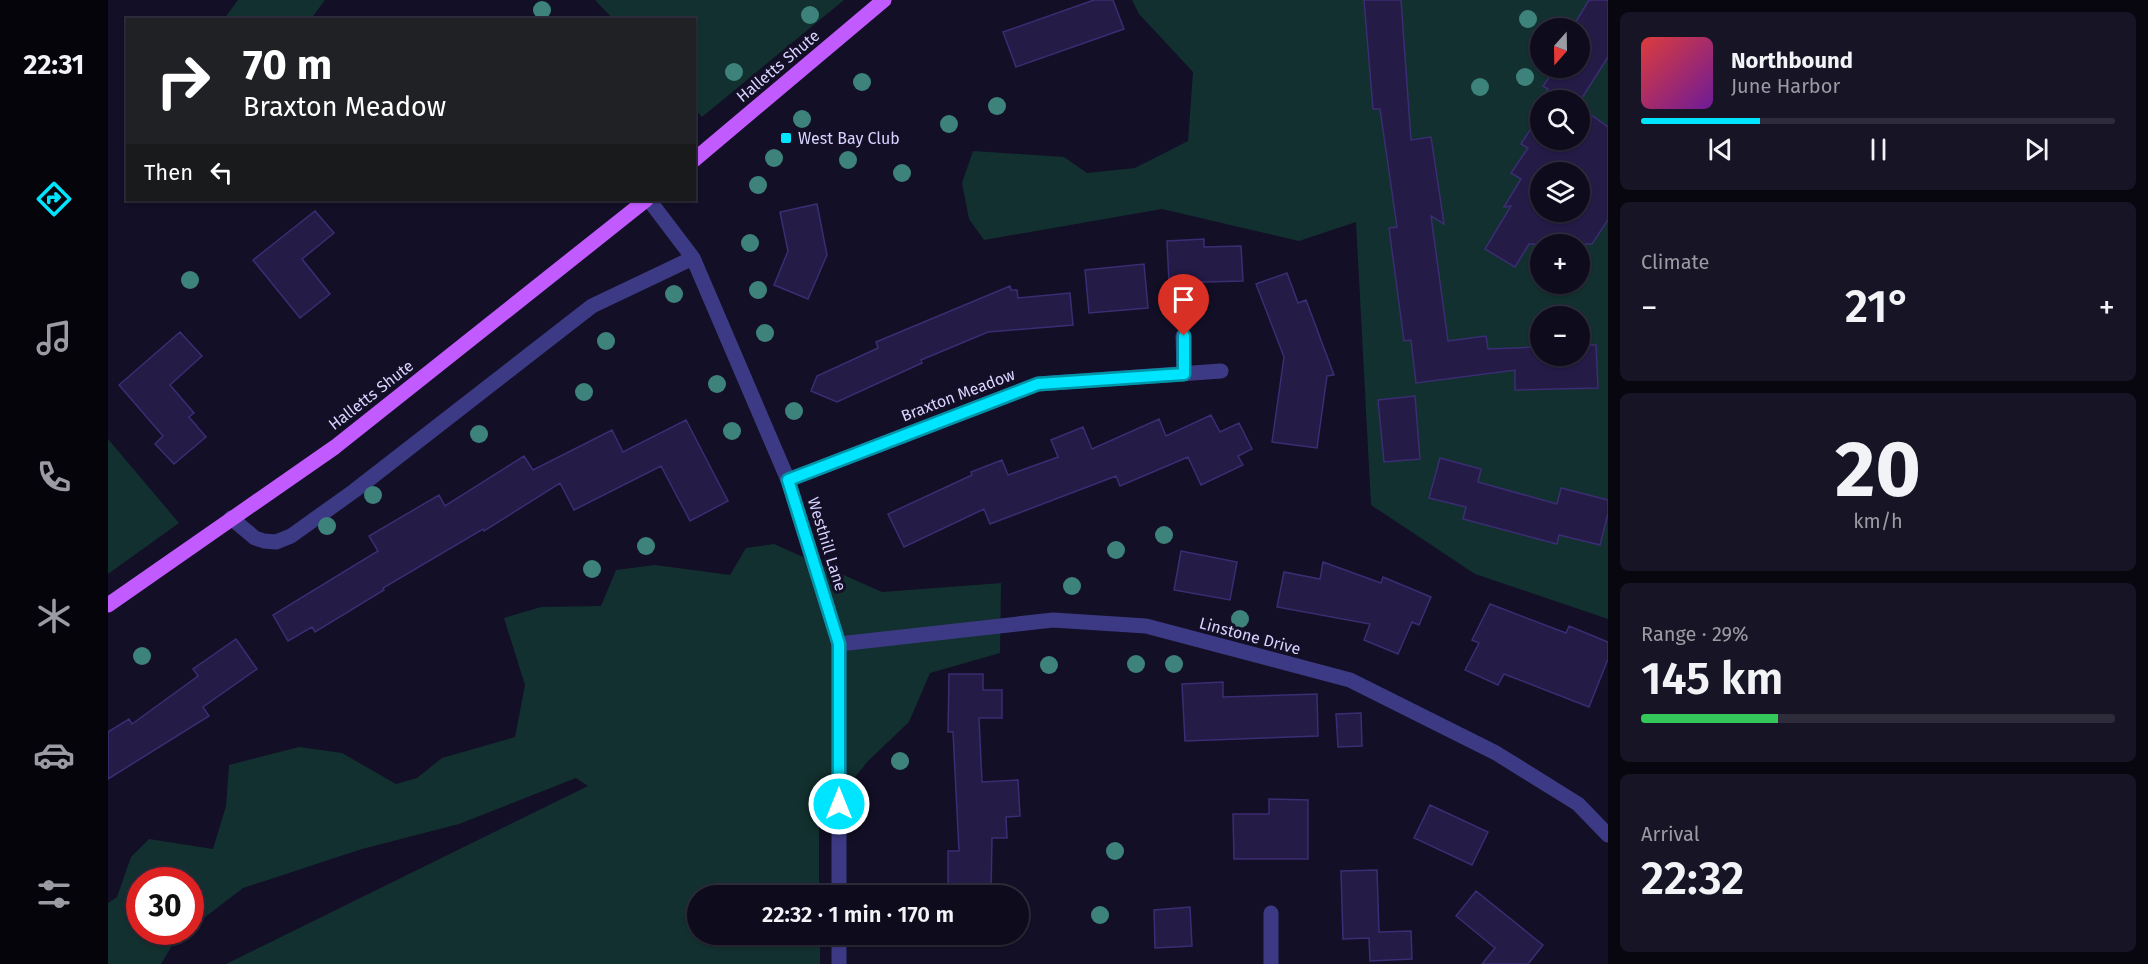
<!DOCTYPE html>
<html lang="en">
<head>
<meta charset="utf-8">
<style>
  body { margin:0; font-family:"Fira Sans",sans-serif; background:#171425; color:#f1f3f6; height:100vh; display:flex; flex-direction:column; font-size:22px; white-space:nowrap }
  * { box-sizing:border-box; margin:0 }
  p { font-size:20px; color:#9b9ba3 }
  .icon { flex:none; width:33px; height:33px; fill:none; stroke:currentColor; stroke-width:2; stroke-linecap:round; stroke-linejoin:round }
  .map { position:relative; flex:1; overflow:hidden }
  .panel { display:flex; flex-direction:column; gap:12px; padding:12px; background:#08060f; width:540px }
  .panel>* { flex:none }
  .banner { position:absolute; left:18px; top:18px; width:570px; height:183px; border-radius:0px; box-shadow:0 2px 4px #0004,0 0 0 2px #2e2b3b; background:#202124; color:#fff; overflow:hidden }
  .needle { width:39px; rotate:200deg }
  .tools { position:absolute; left:1422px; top:18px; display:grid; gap:12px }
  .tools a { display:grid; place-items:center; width:60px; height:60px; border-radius:50%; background:#0e0b1c; box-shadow:0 2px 4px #0004,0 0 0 2px #2e2b3b; font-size:30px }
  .speed { position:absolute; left:18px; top:867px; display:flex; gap:12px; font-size:30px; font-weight:700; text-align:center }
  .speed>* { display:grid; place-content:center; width:78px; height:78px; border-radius:50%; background:#0e0b1c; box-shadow:0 2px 4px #0004,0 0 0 2px #2e2b3b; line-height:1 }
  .speed .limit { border:9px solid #d22; background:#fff; color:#111 }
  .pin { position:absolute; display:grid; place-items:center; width:51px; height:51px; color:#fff; margin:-62px -26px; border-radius:50% 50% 50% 0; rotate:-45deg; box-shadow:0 0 6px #0007 }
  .pin .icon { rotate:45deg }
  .me { position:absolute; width:66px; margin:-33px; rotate:0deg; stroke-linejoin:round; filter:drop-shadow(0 0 4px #0008) }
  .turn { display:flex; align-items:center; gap:21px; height:126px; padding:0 18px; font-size:27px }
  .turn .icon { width:78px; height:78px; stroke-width:2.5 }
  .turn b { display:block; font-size:42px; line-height:51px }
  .then { display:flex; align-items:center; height:57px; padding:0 18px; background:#0003; gap:12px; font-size:22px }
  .big { font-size:45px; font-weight:600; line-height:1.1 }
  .panel .widget { flex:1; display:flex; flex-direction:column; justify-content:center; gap:9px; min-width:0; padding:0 21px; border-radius:9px; background:#171425 }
  .panel .dial { align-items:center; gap:0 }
  .dial b { font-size:78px; line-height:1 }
  .song { display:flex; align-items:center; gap:18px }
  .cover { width:72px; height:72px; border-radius:9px; background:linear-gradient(135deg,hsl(0 70% 55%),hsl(280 70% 35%)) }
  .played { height:6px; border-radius:3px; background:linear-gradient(90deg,#00e5ff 25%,#2e2b3b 25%) }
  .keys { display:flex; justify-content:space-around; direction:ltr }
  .heat { display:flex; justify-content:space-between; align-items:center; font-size:33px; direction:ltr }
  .charge { height:9px; border-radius:4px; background:linear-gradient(90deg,#34c759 29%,#2e2b3b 0) }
  .trip { position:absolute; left:579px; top:885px; width:342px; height:60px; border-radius:30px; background:#0e0b1c; box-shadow:0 2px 4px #0004,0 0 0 2px #2e2b3b; font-weight:600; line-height:60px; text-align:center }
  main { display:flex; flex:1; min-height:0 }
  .dock { display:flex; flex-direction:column; width:108px; justify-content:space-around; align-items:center; background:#06040b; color:#9b9ba3 }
  .dock .icon { width:42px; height:42px }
  .dock .selected { color:#00e5ff }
  .dock b { font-size:27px; color:#f1f3f6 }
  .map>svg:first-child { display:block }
  .green { fill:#12302f; fill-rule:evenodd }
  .building { fill:#241b47; stroke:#3b2d73; stroke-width:1.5; fill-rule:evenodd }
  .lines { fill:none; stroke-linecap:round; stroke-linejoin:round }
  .minor { stroke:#3d3a85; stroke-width:15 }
  .major { stroke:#c25bff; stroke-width:15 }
  .tree { fill:#3d827b }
  .route-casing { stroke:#0095a6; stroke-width:15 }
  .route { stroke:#00e5ff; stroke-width:10 }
  .poi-dot { fill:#00e5ff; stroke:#130f26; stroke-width:2 }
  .labels { text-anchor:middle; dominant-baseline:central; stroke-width:6; stroke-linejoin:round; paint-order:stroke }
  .street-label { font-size:16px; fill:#d9d4ff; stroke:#130f26 }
  .poi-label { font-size:16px; fill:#d9d4ff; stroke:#130f26; text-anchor:start }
</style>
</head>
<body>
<main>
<nav class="dock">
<b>22:31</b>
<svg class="icon selected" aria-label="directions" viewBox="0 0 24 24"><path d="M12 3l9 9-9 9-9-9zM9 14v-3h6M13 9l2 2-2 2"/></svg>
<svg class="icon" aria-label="music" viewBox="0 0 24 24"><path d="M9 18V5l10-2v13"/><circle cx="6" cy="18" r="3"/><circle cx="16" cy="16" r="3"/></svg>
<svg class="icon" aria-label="phone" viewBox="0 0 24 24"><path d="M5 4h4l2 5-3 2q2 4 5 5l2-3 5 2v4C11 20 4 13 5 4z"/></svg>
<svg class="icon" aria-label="climate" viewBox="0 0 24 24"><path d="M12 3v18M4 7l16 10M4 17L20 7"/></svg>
<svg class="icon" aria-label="car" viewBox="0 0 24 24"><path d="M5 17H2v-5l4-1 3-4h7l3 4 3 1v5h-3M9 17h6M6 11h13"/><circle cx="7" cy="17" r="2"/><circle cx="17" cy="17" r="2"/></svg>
<svg class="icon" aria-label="filters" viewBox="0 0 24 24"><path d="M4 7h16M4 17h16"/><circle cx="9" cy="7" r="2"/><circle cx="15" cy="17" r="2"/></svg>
</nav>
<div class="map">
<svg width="1500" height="964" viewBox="0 0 1500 964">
  <rect width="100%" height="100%" fill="#130f26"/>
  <path class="green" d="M130,0H217L203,19H116Z
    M487,0H736L594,117L587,109L586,20L505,19Z
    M1024,0H1500V619L1367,574L1263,505L1248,222L1191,241L1054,209L876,240L861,219L854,183L865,151L956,157L979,173L1027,168L1080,141L1085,72L1031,14ZM1432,28H1472V68H1432ZM1432,100H1472V140H1432ZM1432,172H1472V212H1432ZM1432,244H1472V284H1432ZM1432,316H1472V356H1432Z
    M0,439L71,523L0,574Z
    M666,544L774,592L893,583L892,653L822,673L801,722L760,761L711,822V895L590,896V934L712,935V964H118L480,786L468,778L351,824L254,849L135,888L83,928L82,880H32V932H78L68,939L53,964H0V903L9,897L23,857L41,839L105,849L118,806L121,765L191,747L234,753L288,784L309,778L334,758L407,737L417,685L396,618L433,607L493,606L508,570L547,565L622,575L638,548Z"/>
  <path class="building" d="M986,0H1005L1016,29L908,67L895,32Z
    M1256,0H1293L1303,140L1323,137L1336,224L1323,216L1340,341L1378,336L1380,349L1432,347V356H1472V345H1488L1490,388L1407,390V370L1308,383L1303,340L1296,341L1281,228L1289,227L1272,109H1265Z
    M1481,0H1500V57L1472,101L1432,100V140H1472V107L1500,127V220L1484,244H1421L1407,267L1377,249L1403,206L1396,207L1413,179L1403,173L1420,148L1413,144L1429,119L1423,114L1440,89L1435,86L1448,68H1472V33L1474,28H1464ZM1432,172H1472V212H1432Z
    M709,204L719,255L700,299L666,285L680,251L672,212Z
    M207,211L226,233L194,259L222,294L192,318L145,260Z
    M1096,239V247L1133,246L1135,281L1061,283L1059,241Z
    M1036,264L1040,308L981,313L977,270Z
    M1179,273L1190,303L1198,300L1226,375L1219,376L1209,448L1164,442L1176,357L1148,284Z
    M902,286L903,290H909L910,298L962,293L965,325L880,332L813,360L814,363L729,402L703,391L709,376L770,348L768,342Z
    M72,332L94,356L62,385L86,413L81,417L98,437L66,464L47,444L55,436L11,385Z
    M1307,396L1312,459L1276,462L1270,400Z
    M1103,415L1112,432L1131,423L1144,449L1130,456L1135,465L1093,485L1080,457L1012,486L1008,476L882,524L876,509L796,547L780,514L864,475L863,472L894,460L900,475L950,457L943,440L975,427L984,449L1051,419L1058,436Z
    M578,420L620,501L582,521L553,466L466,510L452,483L376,531L375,529L275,588L276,590L207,632L204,627L180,641L165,615L270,551L261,536L331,495L337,506L416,456L425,470L504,430L515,452Z
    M1332,458L1373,469L1370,482L1449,504L1453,488L1500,500V514L1492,545L1451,535L1449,544L1355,519L1358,507L1321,498Z
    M1073,551L1129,562L1122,600L1066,590Z
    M1215,562L1273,583L1275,577L1323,597L1311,625L1304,622L1290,654L1256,640L1262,624L1169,607L1176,572L1212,579Z
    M1382,604L1458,633L1461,626L1500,642V659L1481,707L1396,674L1390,685L1357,670L1371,643L1364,640Z
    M128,639L149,669L95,707L101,716L0,779V732L21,719L24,724L90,676L85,669Z
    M841,674H875V690H894V718H871L874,782L910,780L912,816L898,817L899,838H884L883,896H840V851H851L845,732H840Z
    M1115,682V697L1209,694L1210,736L1077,741L1074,684Z
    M1253,713L1254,746L1230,747L1228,714Z
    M1161,799L1200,800V859H1126L1125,814H1161Z
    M1322,805L1380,832L1364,865L1306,838Z
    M1269,870L1271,932L1303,931L1304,959L1262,961L1261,938L1235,939L1233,871Z
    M1368,891L1435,945L1420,964H1374L1387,948L1348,916Z
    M1082,907L1084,946L1047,948L1046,910Z"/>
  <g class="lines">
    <path class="minor" d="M541,200L585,258L680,480L731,644V896
      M1075,336L1076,373
      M680,480L930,384L1113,371
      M123,518L147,538L156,541L168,542L183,536L246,491L484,306L585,258
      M731,644L945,620L1038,626L1242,680L1388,753L1470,804L1500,835
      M1163,913V964
      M731,964V934"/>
    <path class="major" d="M586,160L776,0
      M0,605L227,447L538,200"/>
  </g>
  <g class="tree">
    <circle cx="434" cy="10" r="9"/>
    <circle cx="702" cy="15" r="9"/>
    <circle cx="1420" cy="19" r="9"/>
    <circle cx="626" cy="72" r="9"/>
    <circle cx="1417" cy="77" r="9"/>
    <circle cx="754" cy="82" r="9"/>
    <circle cx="1372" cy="87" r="9"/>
    <circle cx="889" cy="106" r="9"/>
    <circle cx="694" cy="119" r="9"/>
    <circle cx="841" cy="124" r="9"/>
    <circle cx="666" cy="158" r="9"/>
    <circle cx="740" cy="160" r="9"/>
    <circle cx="794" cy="173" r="9"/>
    <circle cx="650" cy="185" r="9"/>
    <circle cx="642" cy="243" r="9"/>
    <circle cx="82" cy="280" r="9"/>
    <circle cx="650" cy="290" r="9"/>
    <circle cx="566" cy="294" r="9"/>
    <circle cx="657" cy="333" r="9"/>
    <circle cx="498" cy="341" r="9"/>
    <circle cx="609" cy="384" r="9"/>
    <circle cx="476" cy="392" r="9"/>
    <circle cx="686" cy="411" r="9"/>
    <circle cx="624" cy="431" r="9"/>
    <circle cx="371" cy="434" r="9"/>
    <circle cx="265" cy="495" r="9"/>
    <circle cx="219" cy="526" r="9"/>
    <circle cx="1056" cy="535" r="9"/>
    <circle cx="538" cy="546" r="9"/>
    <circle cx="1008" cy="550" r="9"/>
    <circle cx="484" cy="569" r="9"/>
    <circle cx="964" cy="586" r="9"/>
    <circle cx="1132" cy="619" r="9"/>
    <circle cx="34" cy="656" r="9"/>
    <circle cx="1028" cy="664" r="9"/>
    <circle cx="1066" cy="664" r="9"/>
    <circle cx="941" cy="665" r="9"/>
    <circle cx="792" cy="761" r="9"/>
    <circle cx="1007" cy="851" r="9"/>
    <circle cx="992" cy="915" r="9"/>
  </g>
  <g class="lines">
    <g class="route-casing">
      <path id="route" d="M731,804V644L680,480L930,384L1076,374V336"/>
    </g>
    <use href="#route" class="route"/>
  </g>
  <rect class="poi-dot" x="672" y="132" width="12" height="12" rx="3"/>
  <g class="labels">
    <g class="street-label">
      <text transform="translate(670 66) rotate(-40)">Halletts Shute</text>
      <text transform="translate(263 395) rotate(-38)">Halletts Shute</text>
      <text transform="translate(850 395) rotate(-21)">Braxton Meadow</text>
      <text transform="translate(719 544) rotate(73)">Westhill Lane</text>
      <text transform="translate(1142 636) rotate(15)">Linstone Drive</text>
    </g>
    <g class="poi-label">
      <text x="690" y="138">West Bay Club</text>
    </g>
  </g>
</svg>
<div class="tools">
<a><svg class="needle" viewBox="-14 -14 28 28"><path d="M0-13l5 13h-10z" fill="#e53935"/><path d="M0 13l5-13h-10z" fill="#9b9ba3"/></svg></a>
<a><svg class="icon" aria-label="search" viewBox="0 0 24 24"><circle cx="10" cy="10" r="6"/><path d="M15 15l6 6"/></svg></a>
<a><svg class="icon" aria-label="layers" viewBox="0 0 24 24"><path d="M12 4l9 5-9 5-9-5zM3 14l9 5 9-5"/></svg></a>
<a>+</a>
<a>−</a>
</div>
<div class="speed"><div class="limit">30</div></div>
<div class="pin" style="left:1076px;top:336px;background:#d93025"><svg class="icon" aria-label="arrive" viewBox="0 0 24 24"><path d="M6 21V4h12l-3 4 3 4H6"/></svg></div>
<svg class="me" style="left:731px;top:804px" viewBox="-20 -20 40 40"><circle r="17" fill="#00e5ff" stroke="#fff" stroke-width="3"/><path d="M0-11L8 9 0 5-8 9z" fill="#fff"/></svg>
<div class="trip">22:32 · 1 min · 170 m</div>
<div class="banner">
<div class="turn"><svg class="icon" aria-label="right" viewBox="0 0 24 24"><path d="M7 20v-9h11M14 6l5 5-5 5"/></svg><div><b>70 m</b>Braxton Meadow</div></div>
<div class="then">Then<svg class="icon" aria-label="left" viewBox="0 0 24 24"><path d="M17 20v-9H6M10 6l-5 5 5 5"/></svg></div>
</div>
</div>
<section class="panel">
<div class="widget">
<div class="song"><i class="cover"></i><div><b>Northbound</b><p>June Harbor</p></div></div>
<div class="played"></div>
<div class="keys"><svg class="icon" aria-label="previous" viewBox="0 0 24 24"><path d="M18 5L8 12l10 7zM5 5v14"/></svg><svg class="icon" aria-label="pause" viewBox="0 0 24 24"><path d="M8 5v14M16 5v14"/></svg><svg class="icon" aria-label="next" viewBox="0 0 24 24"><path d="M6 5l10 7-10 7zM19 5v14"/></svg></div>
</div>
<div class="widget"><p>Climate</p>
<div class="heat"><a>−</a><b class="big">21°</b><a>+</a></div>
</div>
<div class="widget dial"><b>20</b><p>km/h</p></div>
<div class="widget"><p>Range · 29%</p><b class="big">145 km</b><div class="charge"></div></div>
<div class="widget"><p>Arrival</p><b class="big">22:32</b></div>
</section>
</main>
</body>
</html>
